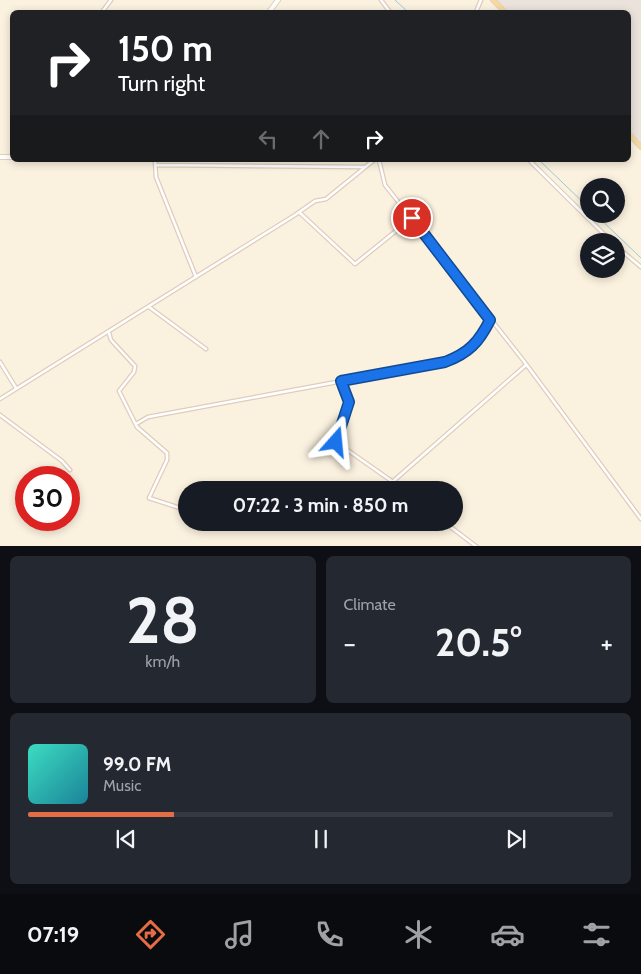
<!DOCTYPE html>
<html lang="en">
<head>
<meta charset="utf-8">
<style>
  body { margin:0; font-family:Cabin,sans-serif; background:#242831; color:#f1f3f6; height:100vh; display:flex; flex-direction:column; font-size:19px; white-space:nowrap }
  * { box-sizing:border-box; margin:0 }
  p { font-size:16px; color:#9ea1a6 }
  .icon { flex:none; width:28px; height:28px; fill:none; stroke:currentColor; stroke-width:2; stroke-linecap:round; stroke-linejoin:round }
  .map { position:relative; height:546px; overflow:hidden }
  .side { display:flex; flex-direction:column; gap:10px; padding:10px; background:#0d0f14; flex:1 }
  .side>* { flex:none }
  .banner { position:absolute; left:10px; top:10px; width:621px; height:152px; border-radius:8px; box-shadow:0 2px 8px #0003; background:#202124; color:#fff; overflow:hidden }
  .controls { position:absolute; left:580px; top:178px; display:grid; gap:10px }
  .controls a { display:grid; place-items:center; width:45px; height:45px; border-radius:50%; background:#171b24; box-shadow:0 2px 8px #0003; font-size:25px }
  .speed { position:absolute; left:15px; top:466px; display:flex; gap:10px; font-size:25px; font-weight:700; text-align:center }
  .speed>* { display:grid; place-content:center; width:65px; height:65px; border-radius:50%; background:#171b24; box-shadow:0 2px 8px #0003; line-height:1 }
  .speed .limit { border:8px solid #d22; background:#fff; color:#111 }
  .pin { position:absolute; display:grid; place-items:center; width:42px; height:42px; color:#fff; margin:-21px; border:2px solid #fff; border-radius:50%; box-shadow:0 1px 5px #0007 }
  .me { position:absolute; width:55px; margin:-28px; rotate:18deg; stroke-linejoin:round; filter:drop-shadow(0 0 4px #0008) }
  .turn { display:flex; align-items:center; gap:18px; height:105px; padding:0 25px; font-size:22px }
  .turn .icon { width:65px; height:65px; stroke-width:2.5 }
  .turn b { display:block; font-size:35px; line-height:42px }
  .lanes { display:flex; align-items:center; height:48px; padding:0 25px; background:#0003; justify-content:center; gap:25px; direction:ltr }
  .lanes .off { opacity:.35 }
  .big { font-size:38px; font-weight:700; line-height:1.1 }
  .side .widget { flex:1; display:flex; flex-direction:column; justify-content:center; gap:8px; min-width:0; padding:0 18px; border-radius:8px; background:#242831 }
  .side .dial { align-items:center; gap:0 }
  .dial b { font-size:65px; line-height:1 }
  .song { display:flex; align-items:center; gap:15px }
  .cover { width:60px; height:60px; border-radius:8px; background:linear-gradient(135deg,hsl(170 70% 55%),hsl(190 70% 35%)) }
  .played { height:5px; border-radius:2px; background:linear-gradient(90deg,#e46d46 25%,#363941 25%) }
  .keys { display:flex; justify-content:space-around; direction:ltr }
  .heat { display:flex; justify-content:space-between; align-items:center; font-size:28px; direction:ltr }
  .side .tiles { flex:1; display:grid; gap:10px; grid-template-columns:1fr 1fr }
  .widget:last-child { grid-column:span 2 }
  .trip { position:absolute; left:178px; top:481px; width:285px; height:50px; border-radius:25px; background:#171b24; box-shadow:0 2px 8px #0003; font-weight:700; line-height:50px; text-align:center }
  .menu { display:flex; height:80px; justify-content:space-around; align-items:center; background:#090b0e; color:#9ea1a6 }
  .menu .icon { width:35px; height:35px }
  .menu .active { color:#e46d46 }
  .menu b { font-size:22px; color:#f1f3f6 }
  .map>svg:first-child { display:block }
  .industrial { fill:#eae2db }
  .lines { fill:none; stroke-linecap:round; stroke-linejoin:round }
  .stream { stroke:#9bcbd5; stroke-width:1 }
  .street-casing { stroke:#dfcdbc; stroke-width:5 }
  .secondary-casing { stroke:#e4cfba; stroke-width:6 }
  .primary-casing { stroke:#dad3cf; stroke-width:6 }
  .street { stroke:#fff; stroke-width:2.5 }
  .secondary { stroke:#fff; stroke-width:4 }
  .primary { stroke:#f9d898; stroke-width:4 }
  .route-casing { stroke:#114b97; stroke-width:12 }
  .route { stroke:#1a73e8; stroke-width:9 }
</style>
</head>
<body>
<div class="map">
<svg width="641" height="547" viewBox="0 0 641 547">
  <rect width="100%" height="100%" fill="#fbf1df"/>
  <path class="industrial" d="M497,0H641V142L629,130V12H509Z"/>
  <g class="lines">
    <path class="stream" d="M395,0L408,12
      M539,160L589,208
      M595,214L641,258"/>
    <g class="street-casing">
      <path id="street" d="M381,0L390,12
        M102,12L111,0
        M476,12L481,0
        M155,160L156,177L196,277
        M379,160L385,185L523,360L641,519
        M529,160L611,241
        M155,165L364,167
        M299,212L355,264L412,218
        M616,246L641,267
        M149,307L206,349
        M109,333L111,340L135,366L134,372L119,391L137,427L167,453V460L149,498L186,510
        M0,362L16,388
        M341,381L349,402L336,442L393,482
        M0,399L295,215L315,201L326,199L374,160
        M0,415L62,461L70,470
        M136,424L148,417L445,362C469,353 479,342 490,320
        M399,490L390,484L526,365
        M444,522L477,547"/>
    </g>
    <g class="secondary-casing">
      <path id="secondary" d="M269,12L278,0
        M0,157H12"/>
    </g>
    <g class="primary-casing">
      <path id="primary" d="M493,0L505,12
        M629,134L641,147"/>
    </g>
    <use href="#street" class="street"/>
    <use href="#secondary" class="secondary"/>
    <use href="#primary" class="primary"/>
  </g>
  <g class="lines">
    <g class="route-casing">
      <path id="route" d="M336,442L349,402L341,381L445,362C469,353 479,342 490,320L412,218"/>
    </g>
    <use href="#route" class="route"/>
  </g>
</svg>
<div class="controls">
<a><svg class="icon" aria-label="search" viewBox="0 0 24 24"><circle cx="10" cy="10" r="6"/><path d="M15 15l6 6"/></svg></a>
<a><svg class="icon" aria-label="layers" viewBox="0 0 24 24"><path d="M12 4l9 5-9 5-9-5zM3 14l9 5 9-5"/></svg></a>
</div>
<div class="speed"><div class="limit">30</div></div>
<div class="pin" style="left:412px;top:218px;background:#d93025"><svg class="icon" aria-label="arrive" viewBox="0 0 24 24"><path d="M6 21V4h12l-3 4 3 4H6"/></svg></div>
<svg class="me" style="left:336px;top:442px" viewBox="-20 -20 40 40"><path d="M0-17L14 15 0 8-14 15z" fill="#1a73e8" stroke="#fff" stroke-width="4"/></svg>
<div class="trip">07:22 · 3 min · 850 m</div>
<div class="banner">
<div class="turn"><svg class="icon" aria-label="right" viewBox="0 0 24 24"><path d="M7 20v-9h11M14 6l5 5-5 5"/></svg><div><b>150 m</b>Turn right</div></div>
<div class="lanes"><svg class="icon off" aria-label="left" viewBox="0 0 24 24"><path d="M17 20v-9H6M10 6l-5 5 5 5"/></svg><svg class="icon off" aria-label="ahead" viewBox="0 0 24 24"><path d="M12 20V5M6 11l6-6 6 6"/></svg><svg class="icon" aria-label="right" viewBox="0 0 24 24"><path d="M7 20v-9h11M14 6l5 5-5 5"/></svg></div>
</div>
</div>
<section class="side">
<div class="tiles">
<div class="widget dial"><b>28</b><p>km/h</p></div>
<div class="widget"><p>Climate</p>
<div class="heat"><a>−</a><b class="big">20.5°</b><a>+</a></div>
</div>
<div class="widget">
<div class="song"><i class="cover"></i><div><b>99.0 FM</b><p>Music</p></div></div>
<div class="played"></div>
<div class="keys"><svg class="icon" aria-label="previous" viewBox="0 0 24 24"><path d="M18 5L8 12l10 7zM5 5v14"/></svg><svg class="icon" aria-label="pause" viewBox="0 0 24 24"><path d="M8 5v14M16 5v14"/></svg><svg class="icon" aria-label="next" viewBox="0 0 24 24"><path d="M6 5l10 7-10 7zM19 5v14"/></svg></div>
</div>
</div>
</section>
<nav class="menu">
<b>07:19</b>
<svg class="icon active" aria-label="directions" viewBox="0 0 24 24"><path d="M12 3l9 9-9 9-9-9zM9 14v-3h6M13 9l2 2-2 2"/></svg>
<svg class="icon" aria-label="music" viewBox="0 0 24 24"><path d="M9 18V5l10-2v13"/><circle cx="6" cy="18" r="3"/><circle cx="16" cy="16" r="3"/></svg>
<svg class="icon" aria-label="phone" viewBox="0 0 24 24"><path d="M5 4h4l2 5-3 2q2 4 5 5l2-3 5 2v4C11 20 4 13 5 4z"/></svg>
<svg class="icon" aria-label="climate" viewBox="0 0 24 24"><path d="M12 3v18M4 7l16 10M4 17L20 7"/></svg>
<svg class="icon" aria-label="car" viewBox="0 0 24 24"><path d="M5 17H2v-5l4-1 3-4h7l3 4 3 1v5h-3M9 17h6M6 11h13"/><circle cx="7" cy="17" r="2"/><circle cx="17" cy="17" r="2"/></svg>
<svg class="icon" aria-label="filters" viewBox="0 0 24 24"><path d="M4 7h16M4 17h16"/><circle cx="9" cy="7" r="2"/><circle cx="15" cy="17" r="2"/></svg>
</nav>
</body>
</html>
